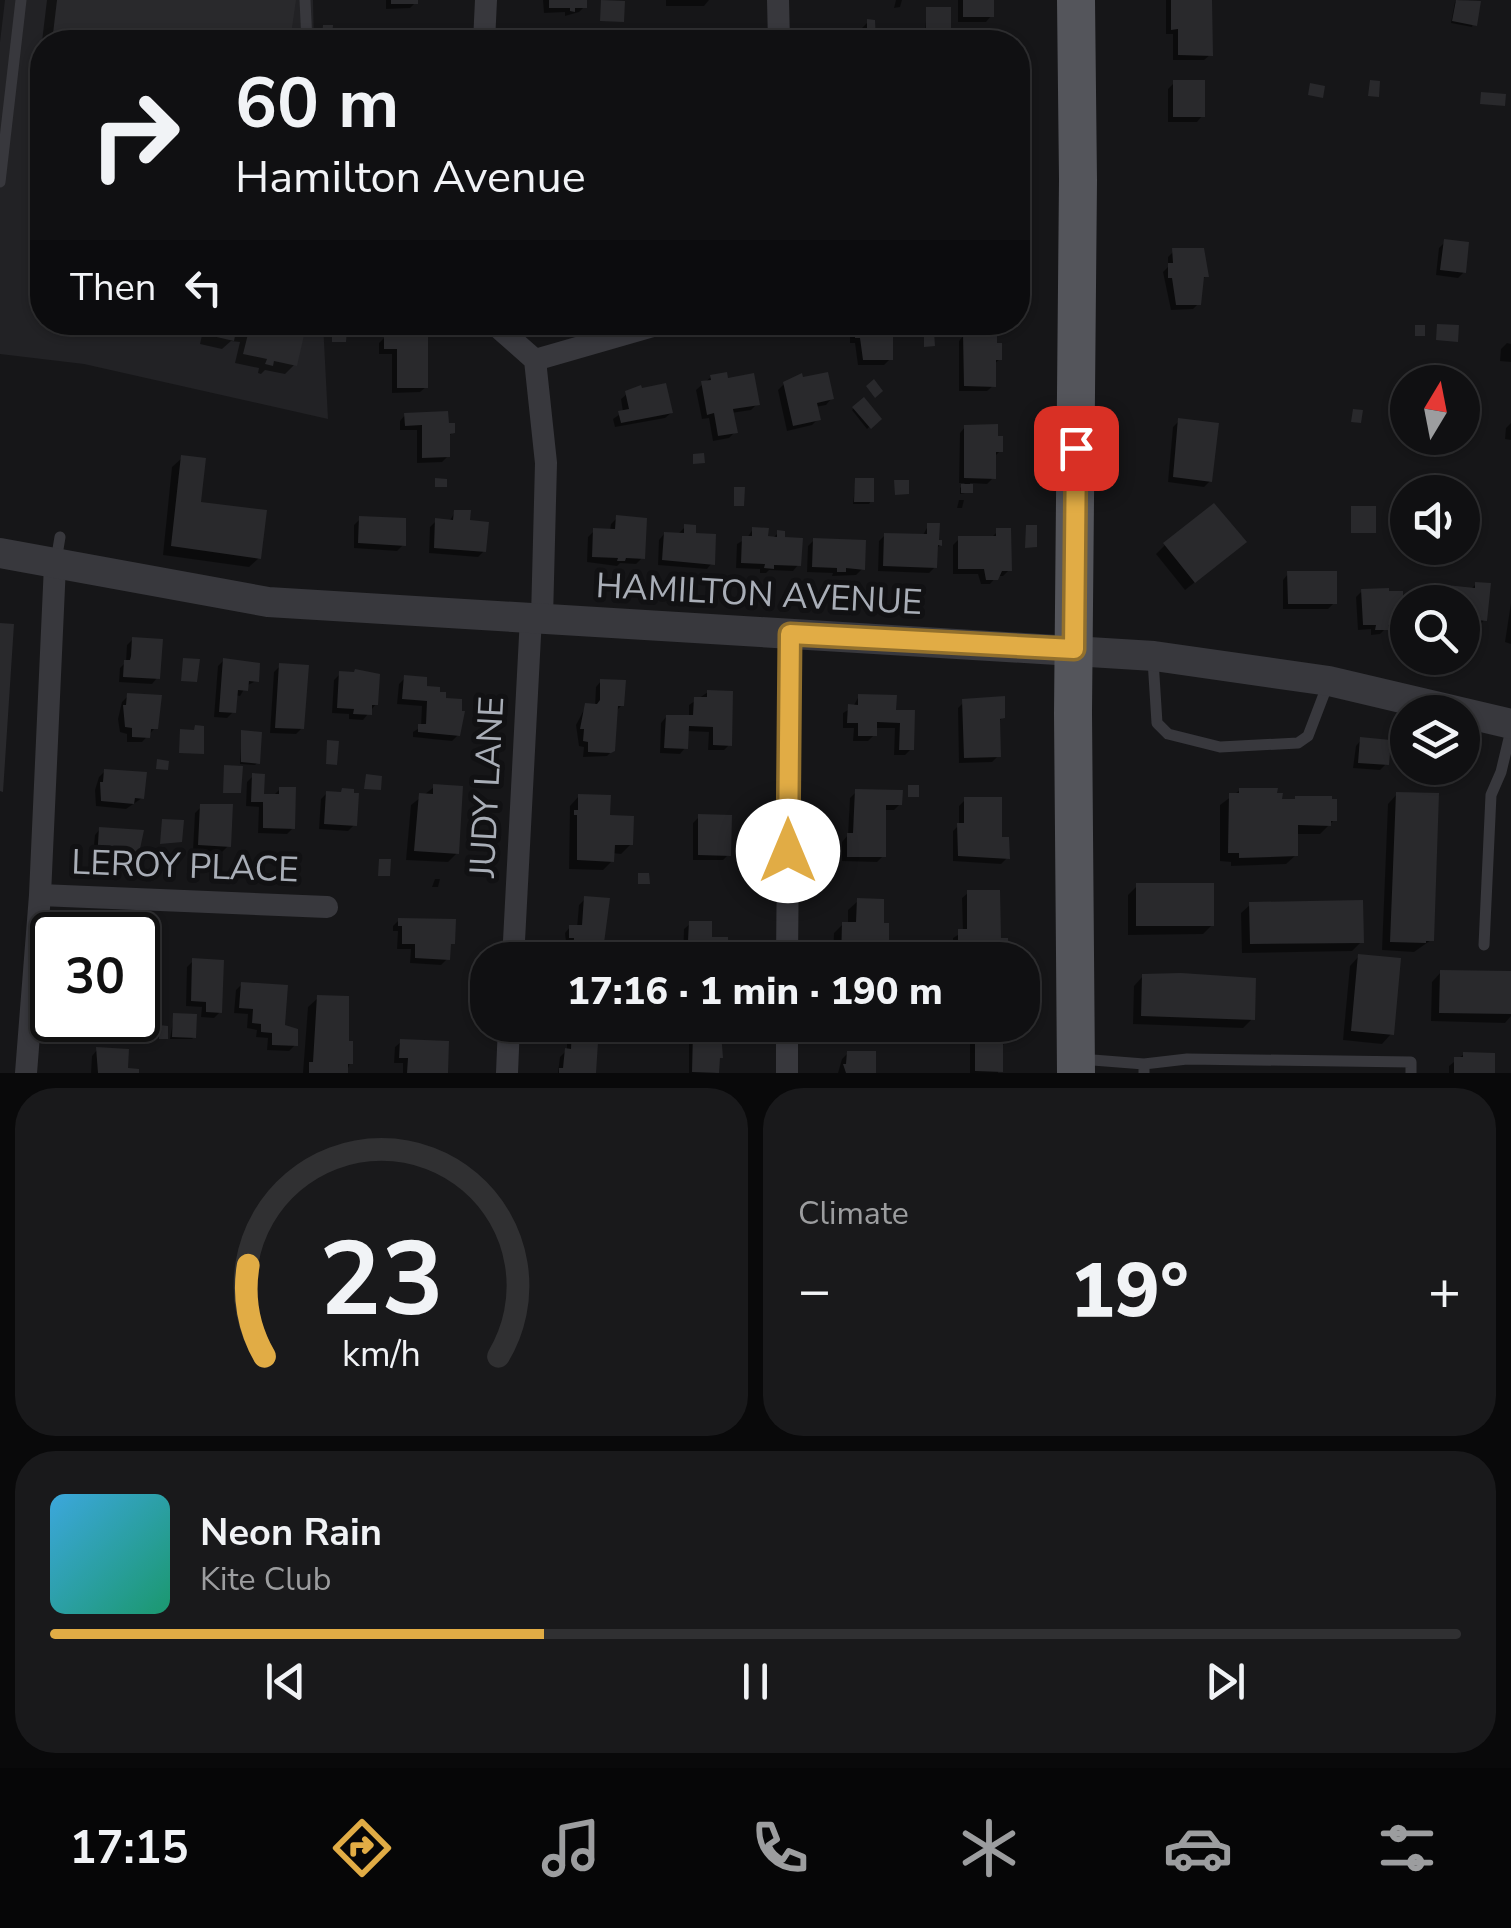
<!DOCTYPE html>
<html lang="en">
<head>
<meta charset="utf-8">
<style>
  body { margin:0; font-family:"Nunito Sans",sans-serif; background:#19191b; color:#f1f3f6; height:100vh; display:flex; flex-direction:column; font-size:38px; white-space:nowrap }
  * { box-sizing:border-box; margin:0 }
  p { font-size:32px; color:#9c9d9f }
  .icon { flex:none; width:55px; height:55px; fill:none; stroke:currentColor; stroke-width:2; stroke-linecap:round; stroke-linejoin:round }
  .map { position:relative; height:1073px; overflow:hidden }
  .panel { display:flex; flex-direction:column; gap:15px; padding:15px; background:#09090a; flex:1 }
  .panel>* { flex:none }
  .guide { position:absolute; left:30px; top:30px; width:1000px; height:305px; border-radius:40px; box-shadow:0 2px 8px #0004,0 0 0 2px #303032; background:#101012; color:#f1f3f6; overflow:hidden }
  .needle { width:65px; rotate:10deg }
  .controls { position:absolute; left:1390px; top:365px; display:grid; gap:20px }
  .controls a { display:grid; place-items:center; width:90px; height:90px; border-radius:50%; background:#101012; box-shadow:0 2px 8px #0004,0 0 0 2px #303032; font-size:50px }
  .speed { position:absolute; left:30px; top:912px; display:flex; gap:20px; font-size:50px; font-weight:700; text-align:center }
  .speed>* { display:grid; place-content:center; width:130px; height:130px; border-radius:50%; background:#101012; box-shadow:0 2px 8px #0004,0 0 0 2px #303032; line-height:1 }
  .speed .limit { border:5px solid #111; border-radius:15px; background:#fff; color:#111 }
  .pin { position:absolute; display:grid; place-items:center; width:85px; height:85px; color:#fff; margin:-42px; border-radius:20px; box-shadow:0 5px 15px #0006 }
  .me { position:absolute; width:110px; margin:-55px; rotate:0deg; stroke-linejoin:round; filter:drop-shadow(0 0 8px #0008) }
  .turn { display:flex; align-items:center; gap:35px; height:210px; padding:0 40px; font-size:45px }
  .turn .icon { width:130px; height:130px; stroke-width:2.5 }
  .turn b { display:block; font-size:70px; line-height:85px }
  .then { display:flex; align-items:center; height:95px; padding:0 40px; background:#0003; gap:20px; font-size:38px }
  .big { font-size:75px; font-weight:800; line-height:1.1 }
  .panel .widget { flex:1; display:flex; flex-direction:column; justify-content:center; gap:15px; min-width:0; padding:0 35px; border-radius:40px; background:#19191b }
  .panel .dial { align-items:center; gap:0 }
  .dial svg { height:260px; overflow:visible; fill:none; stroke:#303032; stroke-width:7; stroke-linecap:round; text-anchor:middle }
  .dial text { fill:#f1f3f6; stroke:none }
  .song { display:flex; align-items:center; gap:30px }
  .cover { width:120px; height:120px; border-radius:15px; background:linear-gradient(135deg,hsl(200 70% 55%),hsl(160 70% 35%)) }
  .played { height:10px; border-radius:5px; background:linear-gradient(90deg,#e1ac45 35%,#303032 35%) }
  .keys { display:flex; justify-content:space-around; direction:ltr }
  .heat { display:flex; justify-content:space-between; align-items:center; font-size:55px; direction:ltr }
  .panel .tiles { flex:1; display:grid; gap:15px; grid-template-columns:1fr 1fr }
  .widget:last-child { grid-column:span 2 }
  .trip { position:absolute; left:470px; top:942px; width:570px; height:100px; border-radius:40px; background:#101012; box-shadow:0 2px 8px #0004,0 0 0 2px #303032; font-weight:800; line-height:100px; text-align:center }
  .dock { display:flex; height:160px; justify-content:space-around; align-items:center; background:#060607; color:#9c9d9f }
  .dock .icon { width:70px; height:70px }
  .dock .selected { color:#e1ac45 }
  .dock b { font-size:45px; color:#f1f3f6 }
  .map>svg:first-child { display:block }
  .built { fill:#222225 }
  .shadow { fill:#0007 }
  .building { fill:#29292c }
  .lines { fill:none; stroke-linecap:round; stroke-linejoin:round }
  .service { stroke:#38383d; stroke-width:11 }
  .minor { stroke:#38383d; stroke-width:22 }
  .tertiary { stroke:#38383d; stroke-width:30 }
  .primary { stroke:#54555b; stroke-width:38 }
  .route-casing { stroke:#92702d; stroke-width:25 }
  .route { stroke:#e1ac45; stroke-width:18 }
  .labels { text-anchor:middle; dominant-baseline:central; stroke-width:10; stroke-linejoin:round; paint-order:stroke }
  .street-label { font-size:35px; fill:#a9aeb7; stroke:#111113 }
</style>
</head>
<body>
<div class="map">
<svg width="1511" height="1073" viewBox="0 0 1511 1073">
  <rect width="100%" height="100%" fill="#161618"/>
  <path class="built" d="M5,0H313L314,42H42V322L323,323L328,419L84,364L0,354V42Z"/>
  <path class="shadow" d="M47,0H294L290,30L293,33L284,42H42V117L33,116Z
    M386,0H416V2L410,8L386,9Z
    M543,0H584V7L579,12L565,16V12L544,13Z
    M666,0H709L704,6H666Z
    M896,0H902L900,7L894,8Z
    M958,0H991V16L986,22H958Z
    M1166,0H1210V55L1204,60H1173V34H1166Z
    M1459,0L1478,3L1472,27L1451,23L1455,2Z
    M927,9L949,31L947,33H925Z
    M868,22H872V42H837L843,34H862V28Z
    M1174,83L1202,116L1197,122H1168V89Z
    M1445,242L1464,272L1458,278L1436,275L1439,248Z
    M1174,251L1206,276L1201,281L1199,303L1193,309L1171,310L1163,272L1168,267V257Z
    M205,322H304L294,365L285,374L265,370L261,374L258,373L259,368L235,363L240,342L231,341L222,349L200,344Z
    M856,324L890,359L884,365H858L855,343H850V330Z
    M964,335L1000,359L993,365V386L987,391H959V341Z
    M385,337H426V387L420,392L392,393V354H379V343Z
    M1507,343L1511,344V362L1500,361L1501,349Z
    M711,377L726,381L757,404L751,410L731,413L735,432L729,438L713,441L709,418L702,419L696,390Z
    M801,380L831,399L826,405L815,407L818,419L812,425L787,431L778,390L784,384Z
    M627,394L671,413L665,418L615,427L613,419L623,412L621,399Z
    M864,400L879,418L867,429L852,410Z
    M405,415L446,426L453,432L447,438L448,456L442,462L417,463V430H400V421Z
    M1179,421L1210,481L1204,487L1168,482L1173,427Z
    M1511,423V440L1505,439L1506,428Z
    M965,427L1000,451L993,458V478L987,484L970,483V492L960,494V488L965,483H959L960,433Z
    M182,458L198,505L259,558L249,567L163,555L172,467Z
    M856,480L871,501L869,504H853Z
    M959,500H964L962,508H957Z
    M455,512L468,522L484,551L478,557L429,553L430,527L436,521L449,522Z
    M617,518L642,558L636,564L620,563L617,566L587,562L588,537L594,531H610L611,524Z
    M360,519L403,545L397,551L354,548V525Z
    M928,526L940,545L936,549L935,567L929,573L878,571L879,541L885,535L922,537Z
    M685,527L712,563L707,569L658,565L659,540L664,534L679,533Z
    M753,529L766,538L772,539L778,533L798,565L793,571L769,570L766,573H760V569L736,568L737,544L747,538Z
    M998,531L1009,570L1003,576H997L990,584H981L978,574H953V545L959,539L992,537Z
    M814,540L862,569L856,575L832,576L833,573L807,572L808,546Z
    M1165,545L1234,551L1185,590L1156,554Z
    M1288,574L1334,603L1328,609H1283V580Z
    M1476,584L1484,620L1479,626L1473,625V631L1462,637V602H1440L1441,593L1447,587L1470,590Z
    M1362,591L1408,603V625L1385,629L1380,634L1371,635V629L1358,630L1356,597Z
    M1511,603V644L1505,642Z
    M133,639L157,678L152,684L119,682L120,668L126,662L127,645Z
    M224,660L256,681L246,686L240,696L235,695L233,712L227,718L214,717L218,666Z
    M280,666L302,728L296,734L270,733L274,672Z
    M340,674L376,704L363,720L349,719V714L332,713L334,680Z
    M405,678L424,688L458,735L452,741L413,737V732L421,727L422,706L397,704L399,684Z
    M601,681L622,705L615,712L613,750L607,756L583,757L584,747L579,746L576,725L586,706L595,707L596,687Z
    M708,692L730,744L724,750H708L709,732L686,731L685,748L680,754L660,753L661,723L666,717L689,718V705Z
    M128,696L155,728L142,742H127V734L120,732L118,719L122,702Z
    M859,696L894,712L912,713L911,749L905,755H894L895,728H875L874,735L868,741H853L854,728H843V713L853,707Z
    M964,702L1003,717L998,722V756L992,762L959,763L958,708Z
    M242,733L257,763L255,765L240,764Z
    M1361,740L1386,764L1380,770L1353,768L1356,746Z
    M105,771L142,798L126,809L96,806L95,790L99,777Z
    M253,776L262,796H273L280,789L293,828L287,834L258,833L259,807L246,806L247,782Z
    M434,787L457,853L448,862L406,860L411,805Z
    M1240,790L1280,802L1334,820L1320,834H1296V855L1286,864L1231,866V862L1220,861V805Z
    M856,792L900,804L894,810H883V856L877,862L842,861V842L848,835L850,798Z
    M327,793L354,825L348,831L319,829L321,799Z
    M1397,794L1431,940L1414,952L1382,950L1388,804Z
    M579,796L607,817L631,844L621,854L612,853V861L603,870L569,869L570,806Z
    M965,800L1007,858L1001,864L953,861V831L959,825V806Z
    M201,807L228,846L222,852L193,850L195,813Z
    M699,817L729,854L723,860H693V823Z
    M100,829L134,862L128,868L92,865L95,835Z
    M435,879H440L438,887H432Z
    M1137,886L1212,925L1203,934L1128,935V895Z
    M968,893L998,940L1006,960H962V952H953V938L963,932L962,898Z
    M585,899L600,957L596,960H568L565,933L570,927L577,928L579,905Z
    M858,901L881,925L886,943L873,953V960H833L834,933L843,924H848V910Z
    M1251,904L1361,942L1352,951L1242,953L1241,913Z
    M399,920L452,943L448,947L447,959L441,965L410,963L411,949H397L398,931H393V926Z
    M690,924L725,953L731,960H683L684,929Z
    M1359,956L1391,1034L1382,1044L1343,1040L1350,966Z
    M193,961L220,1012L214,1018L201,1017L202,1007L186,1006L187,967Z
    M1441,972L1511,974V1016L1505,1023L1431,1021L1432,982Z
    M1143,976L1253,1018L1243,1028L1133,1024L1134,986Z
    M242,984L295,1045L289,1051L267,1050L268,1038L256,1037L257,1030L247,1028L248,1014L234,1013L236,990Z
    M318,998L350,1063L346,1073H303L308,1007Z
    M174,1016L194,1037L192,1039H170Z
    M79,1020H130V1031L124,1037L79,1036Z
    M970,1025H1006V1042L1000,1048L998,1073H970Z
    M573,1028L596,1029L594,1073H558L560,1057L567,1050V1033Z
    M694,1033L718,1060L715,1073H689V1039Z
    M401,1042L446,1044L445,1073H403V1063H394L395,1047Z
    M97,1050L125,1071L136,1073H91L92,1056Z
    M848,1053L874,1054L873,1073H838L842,1059Z
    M1464,1054L1493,1055V1073H1449V1066Z"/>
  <path class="building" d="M57,0H296L292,28H296V34H292L291,39L282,38L281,42H52Z
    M391,0H418V4H391Z
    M549,0H587V8H575V12L570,11V8H549Z
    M601,0L625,1L624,22L600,21Z
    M963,0H994V17H963Z
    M1171,0H1212L1213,56L1178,55V29L1171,30Z
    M1456,0L1481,1L1477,26L1452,21Z
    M926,7H951V32H926Z
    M867,19L875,20L876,42H842V31L856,28V31H867Z
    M323,25H333L332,36H322Z
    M415,30V42H373V31Z
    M669,32H712V42H669Z
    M1173,80H1205V117H1173Z
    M1370,80L1380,81L1379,97L1368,96Z
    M1310,83L1325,86L1323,98L1308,95Z
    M1481,92L1506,94L1505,106L1480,104Z
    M1444,239L1469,242L1466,273L1440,270Z
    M1172,248H1204L1209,277H1204L1201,305H1176L1172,278H1168V263H1173Z
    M203,322H307L297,366L274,361L273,366L265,364L267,359L243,354L248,334L236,331L234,341L208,335L210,326Z
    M855,322H893V360H863L860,338H855Z
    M1437,324L1459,325L1458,342L1436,340Z
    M1415,325H1425V336H1415Z
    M332,329H347L346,342H332Z
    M924,332H934L935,346L924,347Z
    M963,333H997V343H1002V360H996V387L964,386Z
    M384,335H428V388H397V349H384Z
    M727,372L728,378L754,373L760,405L733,409L738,433L718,436L714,413L707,415L701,381L711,380L710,375Z
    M828,372L834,399L817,403L821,420L793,426L783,382L802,373L803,377Z
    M874,379L883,391L875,398L866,386Z
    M666,383L673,413L621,423L618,411L629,409L625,391L641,385L642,388Z
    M864,397L882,419L871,429L852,407Z
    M1353,409L1363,410L1361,423L1351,422Z
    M448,411L449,423H455V433L450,434V457L422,458V425L405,426L404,413Z
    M1178,418L1219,423L1212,482L1173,477Z
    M998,424V436H1003V452H996V479L964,478V425Z
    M704,453L705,463L693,464V454Z
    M181,455L206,458L201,502L267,510L261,559L171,546Z
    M435,478L447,479V487H435Z
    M855,478H874V502H854Z
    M894,480H909V494L895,495Z
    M961,484H973V493H961Z
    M734,487H745L744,506H734Z
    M1214,503L1247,542L1195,583L1163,543Z
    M1462,504L1473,505L1470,531L1462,530Z
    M1351,506H1376V533H1351Z
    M454,510H471L470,520L489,522L486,552L434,548L435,518L453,520Z
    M616,515L647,518L645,559L626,558L625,561H617L618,558L592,557L593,528L615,529Z
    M359,516L406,518V546L358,543Z
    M927,523H940L939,540H942V546L938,545L937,568L883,566L884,533L927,534Z
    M684,524L696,525V533L716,534L715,565L662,560L664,532L684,533Z
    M1026,525H1037V547L1025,548Z
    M752,527L769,528L768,536L777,537V530L785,531V537L803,538L801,566L774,565V569L764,568L765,564L741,563L742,536H752Z
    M996,528H1011L1012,571H1002L998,580H986L984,569H958V536H996Z
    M813,538L866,540L865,570L846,568V572H837V568L812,567Z
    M1287,571H1337V604H1288Z
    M1475,582L1491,583L1487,621L1476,620L1475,632L1462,631V602H1444L1446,585L1475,588Z
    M1389,588V591H1403V601H1408V622L1388,625L1389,630H1375L1376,625H1363L1361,589Z
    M0,623L14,624L3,792L0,791Z
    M132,637L163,639L160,679L123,677L124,660H130L131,656Z
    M183,658L200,659L197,682L181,681Z
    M223,658L260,663L259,682L249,681L248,691L238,690L236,713L219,712Z
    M279,663L309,665L304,729L275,728Z
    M355,669L380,674L378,705H372V715L353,714L354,709L337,708L339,671L354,672Z
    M404,675L427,677V686L440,687V692H446V698L462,699V711H465L460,736L418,732V724H426L427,701L402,699Z
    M600,679L626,680L624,706H618L615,751L611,753L588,752V742L583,741L584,729H580L585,703L597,704L600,700Z
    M707,690L733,691L732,746L713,745V727L689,726L688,749L664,748L666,715H693L694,697H707Z
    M127,693L162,695L158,729H151L150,738L132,737V728L125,727L123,705H126Z
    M858,694L897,695L896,710H915L914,750H899L900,723L877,722V736H858V723H847L848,704L858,705Z
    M1005,696V718L1000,719L1001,757L964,758L962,699Z
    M195,725L204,726V754L179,753L180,729L194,730Z
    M241,730L262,732L260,764L241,762Z
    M1360,737L1391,740L1389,765L1358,763Z
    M327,740L339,741L337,765L326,764Z
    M157,759L169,761L168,770L156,769Z
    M224,765L243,766L241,793H223Z
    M104,769L147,772L144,799L135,798L134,804L101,801L100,782H103Z
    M252,773L265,774L264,794H279V787H296L295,829L263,828V802H251Z
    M366,774L382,776L381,790L364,789Z
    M433,784L463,786L459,854L414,851L419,793L433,794Z
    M908,785H919V797H908Z
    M342,788L354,789V793H359L357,826L324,824L326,791L341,792Z
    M1239,788H1278L1277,793H1283L1282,799H1295V796H1332V799H1337V821H1331V826L1298,825V856L1239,858V853H1228L1229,793H1239Z
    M855,789L903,790L902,805H886V857H847V833H853Z
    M1396,792L1439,793L1434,941H1426V943L1390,942Z
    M578,794L611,795L610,815L634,816L633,845H615L614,862L577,860V815H574V810H578Z
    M964,797H1002V837H1009L1010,859L958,856L957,823H964Z
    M200,804H233L231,847L198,845Z
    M698,814L732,815L731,856L698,855Z
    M162,819L184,820L182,842L160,844Z
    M99,827L144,830L137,863L97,860Z
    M379,859H391L390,876H378Z
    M638,873H649L650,884H638Z
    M1136,883H1214V926H1136Z
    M967,890H1000L1001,938H1008V960H967V947H958V929H967Z
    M584,896L610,898L602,958L573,956L574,938H569V925H582Z
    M857,898L884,899V923H889V944H876V960H841L842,922H856Z
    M1363,900L1364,943L1250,944L1249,902Z
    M398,918L456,919L455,944H451L450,960L415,958V944H402V926H398Z
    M689,921H712V937H728V950L733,951V960H687Z
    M1358,954L1401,958L1394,1035L1351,1031Z
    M192,958L224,960L222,1013L206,1012V1002L191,1001Z
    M1440,970L1511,971V1014L1439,1013Z
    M1181,973L1256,978L1255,1020L1141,1016L1142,974Z
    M241,982L288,985L285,1025L298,1029V1046L272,1045V1033L261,1032V1024L252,1023L253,1009L239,1008Z
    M317,995L349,996V1041H353V1064H348V1073H309V1062H313Z
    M173,1013L197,1014L196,1038L172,1037Z
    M84,1020H133V1032L84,1031Z
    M159,1025L168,1026V1039H159Z
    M572,1025L599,1027L596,1073H559V1068H563L565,1048L571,1049Z
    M975,1025H1009L1008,1043L1003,1044V1072L975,1071Z
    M693,1031L721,1032L723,1058H720L719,1073L692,1072Z
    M400,1039L449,1041L448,1073H407L408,1058H399Z
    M96,1047L129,1049L128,1068L139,1069V1073H98Z
    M847,1051H876V1073H846L843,1064H846Z
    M1463,1052L1495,1053V1073H1454V1057H1463Z"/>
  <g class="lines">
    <path class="service" d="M305,0L307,42
      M0,182L21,0
      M56,561L60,537
      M1153,660L1157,723L1168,734L1220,747L1298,743L1308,736L1329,681
      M1484,945L1491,795L1501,772L1511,730
      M1080,1059L1144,1064V1073
      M1144,1064L1187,1059L1411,1062V1073"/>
    <path class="minor" d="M778,0L779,42
      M484,42L486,0
      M492,322L535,360L546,463L542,618
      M535,360L667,322
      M40,895L327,907
      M513,960L531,617
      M787,960L790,634
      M26,1073L40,895L55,565
      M507,1073L509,1025
      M787,1073V1025"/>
    <path class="tertiary" d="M0,553L268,602L1154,656L1329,681L1511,724"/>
    <path class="primary" d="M1076,1073L1073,713L1078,180L1076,0"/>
  </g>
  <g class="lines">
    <g class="route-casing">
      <path id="route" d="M788,851L790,634L1074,649L1076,448"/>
    </g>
    <use href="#route" class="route"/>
  </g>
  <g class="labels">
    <g class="street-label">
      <text transform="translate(759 594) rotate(3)">HAMILTON AVENUE</text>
      <text transform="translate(487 787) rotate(-87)">JUDY LANE</text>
      <text transform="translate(185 866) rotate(2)">LEROY PLACE</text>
    </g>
  </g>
</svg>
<div class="controls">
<a><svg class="needle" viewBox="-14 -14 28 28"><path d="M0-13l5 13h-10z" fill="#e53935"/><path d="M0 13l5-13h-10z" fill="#9c9d9f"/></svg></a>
<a><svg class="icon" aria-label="sound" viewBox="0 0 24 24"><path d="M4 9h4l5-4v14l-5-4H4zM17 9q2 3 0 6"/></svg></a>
<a><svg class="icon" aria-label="search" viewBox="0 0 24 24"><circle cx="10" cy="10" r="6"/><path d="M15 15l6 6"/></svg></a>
<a><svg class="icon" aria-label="layers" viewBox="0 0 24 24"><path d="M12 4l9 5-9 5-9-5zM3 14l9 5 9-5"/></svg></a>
</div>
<div class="speed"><div class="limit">30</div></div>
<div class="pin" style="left:1076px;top:448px;background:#d93025"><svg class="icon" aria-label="arrive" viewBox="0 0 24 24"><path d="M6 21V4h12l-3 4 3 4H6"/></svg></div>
<svg class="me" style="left:788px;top:851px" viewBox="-20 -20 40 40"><circle r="19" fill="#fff"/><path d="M0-13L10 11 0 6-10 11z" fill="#e1ac45"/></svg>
<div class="trip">17:16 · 1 min · 190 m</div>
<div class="guide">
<div class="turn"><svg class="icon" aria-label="right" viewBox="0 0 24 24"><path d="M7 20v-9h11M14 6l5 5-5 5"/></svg><div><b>60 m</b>Hamilton Avenue</div></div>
<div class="then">Then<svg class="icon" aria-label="left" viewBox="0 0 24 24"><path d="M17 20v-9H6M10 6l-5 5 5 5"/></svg></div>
</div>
</div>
<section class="panel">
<div class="tiles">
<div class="widget dial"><svg viewBox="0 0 100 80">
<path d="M14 69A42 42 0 1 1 86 69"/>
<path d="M14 69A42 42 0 0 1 9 41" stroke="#e1ac45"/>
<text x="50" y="56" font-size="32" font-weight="700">23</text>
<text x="50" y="72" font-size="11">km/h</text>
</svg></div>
<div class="widget"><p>Climate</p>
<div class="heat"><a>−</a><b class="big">19°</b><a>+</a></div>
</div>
<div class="widget">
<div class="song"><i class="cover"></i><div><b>Neon Rain</b><p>Kite Club</p></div></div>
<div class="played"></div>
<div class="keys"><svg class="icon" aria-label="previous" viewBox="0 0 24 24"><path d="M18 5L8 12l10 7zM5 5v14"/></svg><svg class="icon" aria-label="pause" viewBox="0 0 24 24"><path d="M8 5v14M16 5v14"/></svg><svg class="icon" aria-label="next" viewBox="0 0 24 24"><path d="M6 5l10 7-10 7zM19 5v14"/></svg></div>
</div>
</div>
</section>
<nav class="dock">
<b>17:15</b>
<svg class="icon selected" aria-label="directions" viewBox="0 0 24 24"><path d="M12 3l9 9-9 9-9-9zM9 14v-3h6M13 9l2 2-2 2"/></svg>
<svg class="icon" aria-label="music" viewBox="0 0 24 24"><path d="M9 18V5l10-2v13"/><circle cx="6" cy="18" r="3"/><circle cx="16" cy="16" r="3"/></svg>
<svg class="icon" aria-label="phone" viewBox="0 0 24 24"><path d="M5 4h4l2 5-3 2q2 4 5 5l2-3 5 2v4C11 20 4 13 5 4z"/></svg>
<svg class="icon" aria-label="climate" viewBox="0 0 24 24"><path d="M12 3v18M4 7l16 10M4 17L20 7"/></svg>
<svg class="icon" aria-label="car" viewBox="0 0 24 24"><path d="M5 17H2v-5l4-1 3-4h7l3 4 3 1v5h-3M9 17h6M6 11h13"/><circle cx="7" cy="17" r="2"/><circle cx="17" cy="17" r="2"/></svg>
<svg class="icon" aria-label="filters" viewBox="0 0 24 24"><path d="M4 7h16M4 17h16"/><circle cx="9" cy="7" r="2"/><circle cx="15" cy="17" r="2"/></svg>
</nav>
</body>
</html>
